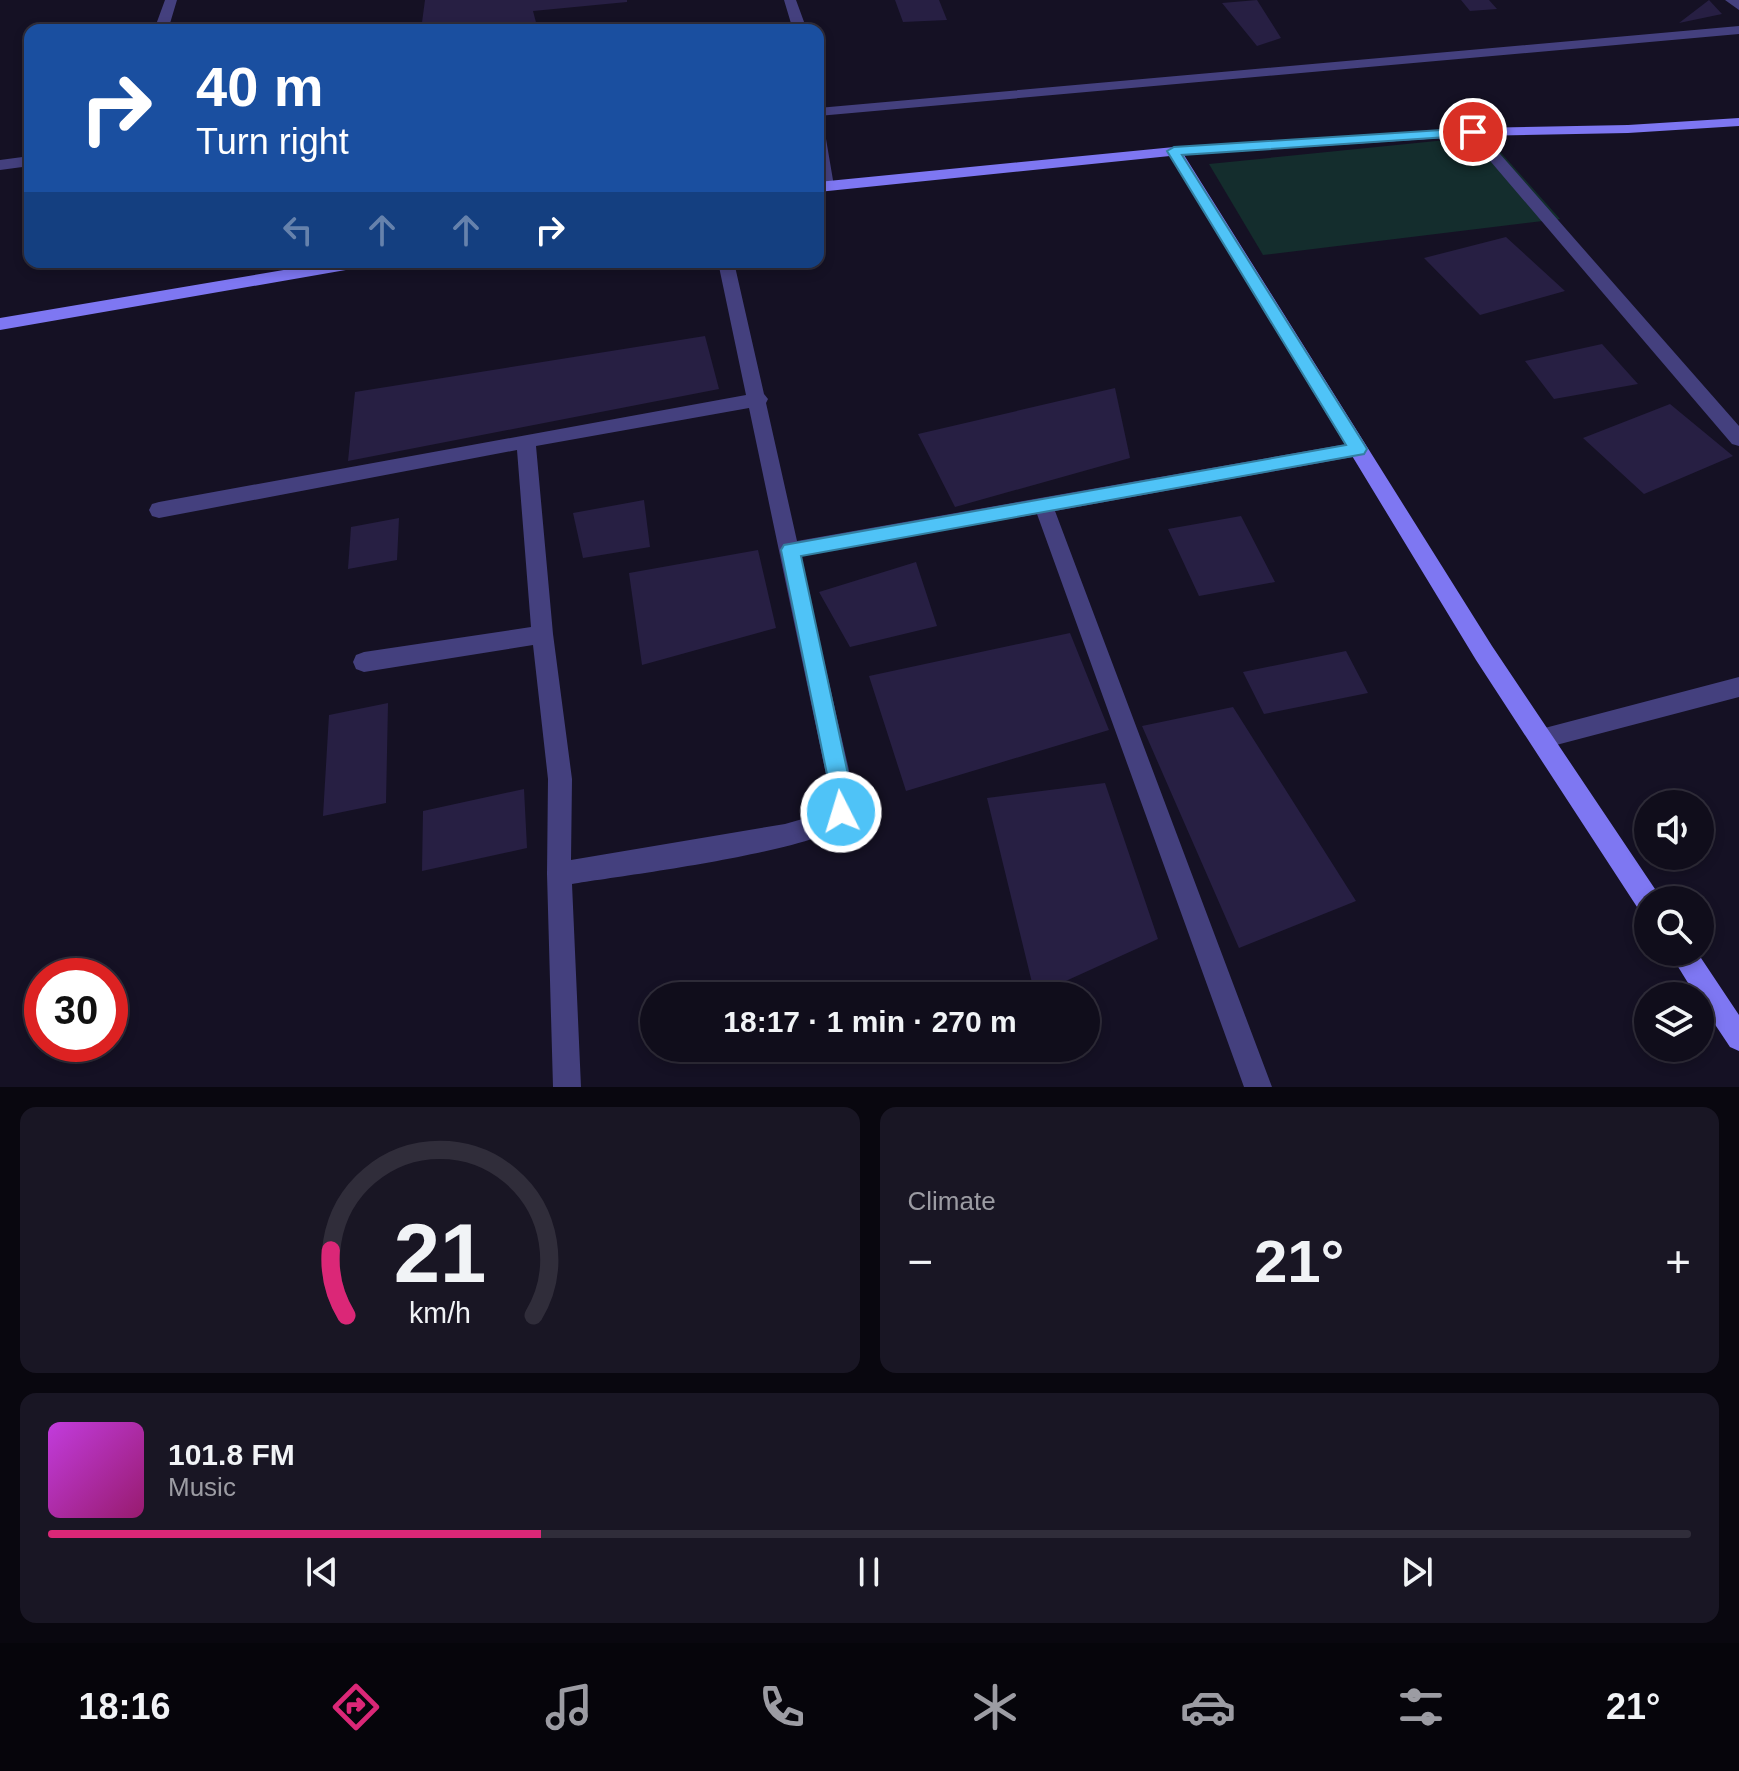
<!DOCTYPE html>
<html lang="en">
<head>
<meta charset="utf-8">
<style>
  body { margin:0; font-family:Helvetica,sans-serif; background:#191624; color:#f1f3f6; height:100vh; display:flex; flex-direction:column; font-size:30px; white-space:nowrap }
  * { box-sizing:border-box; margin:0 }
  p { font-size:26px; color:#9c9ca3 }
  .icon { flex:none; width:44px; height:44px; fill:none; stroke:currentColor; stroke-width:2; stroke-linecap:round; stroke-linejoin:round }
  .map { position:relative; height:1087px; overflow:hidden }
  .panel { display:flex; flex-direction:column; gap:20px; padding:20px; background:#09070f; flex:1 }
  .panel>* { flex:none }
  .guide { position:absolute; left:24px; top:24px; width:800px; height:244px; border-radius:16px; box-shadow:0 4px 12px #0003,0 0 0 2px #302d3a; background:#1a4fa0; color:#fff; overflow:hidden }
  .fabs { position:absolute; left:1634px; top:790px; display:grid; gap:16px }
  .fabs a { display:grid; place-items:center; width:80px; height:80px; border-radius:50%; background:#100d1b; box-shadow:0 4px 12px #0003,0 0 0 2px #302d3a; font-size:40px }
  .speed { position:absolute; left:24px; top:958px; display:flex; gap:16px; font-size:40px; font-weight:700; text-align:center }
  .speed>* { display:grid; place-content:center; width:104px; height:104px; border-radius:50%; background:#100d1b; box-shadow:0 4px 12px #0003,0 0 0 2px #302d3a; line-height:1 }
  .speed .limit { border:12px solid #d22; background:#fff; color:#111 }
  .pin { position:absolute; display:grid; place-items:center; width:68px; height:68px; color:#fff; margin:-34px; border:4px solid #fff; border-radius:50%; box-shadow:0 2px 8px #0007 }
  .me { position:absolute; width:88px; margin:-44px; rotate:355deg; stroke-linejoin:round; filter:drop-shadow(0 0 6px #0008) }
  .turn { display:flex; align-items:center; gap:28px; height:168px; padding:0 40px; font-size:36px }
  .turn .icon { width:104px; height:104px; stroke-width:2.5 }
  .turn b { display:block; font-size:56px; line-height:68px }
  .lanes { display:flex; align-items:center; height:76px; padding:0 40px; background:#0003; justify-content:center; gap:40px; direction:ltr }
  .lanes .off { opacity:.35 }
  .big { font-size:60px; font-weight:700; line-height:1.1 }
  .panel .widget { flex:1; display:flex; flex-direction:column; justify-content:center; gap:12px; min-width:0; padding:0 28px; border-radius:16px; background:#191624 }
  .panel .dial { align-items:center; gap:0 }
  .dial svg { height:208px; overflow:visible; fill:none; stroke:#302d3a; stroke-width:7; stroke-linecap:round; text-anchor:middle }
  .dial text { fill:#f1f3f6; stroke:none }
  .song { display:flex; align-items:center; gap:24px }
  .cover { width:96px; height:96px; border-radius:12px; background:linear-gradient(135deg,hsl(290 70% 55%),hsl(320 70% 35%)) }
  .played { height:8px; border-radius:4px; background:linear-gradient(90deg,#db2777 30%,#302d3a 30%) }
  .keys { display:flex; justify-content:space-around; direction:ltr }
  .heat { display:flex; justify-content:space-between; align-items:center; font-size:44px; direction:ltr }
  .panel .tiles { flex:1; display:grid; gap:20px; grid-template-columns:1fr 1fr }
  .widget:last-child { grid-column:span 2 }
  .trip { position:absolute; left:640px; top:982px; width:460px; height:80px; border-radius:40px; background:#100d1b; box-shadow:0 4px 12px #0003,0 0 0 2px #302d3a; font-weight:700; line-height:80px; text-align:center }
  .tabs { display:flex; height:128px; justify-content:space-around; align-items:center; background:#06050b; color:#9c9ca3 }
  .tabs .icon { width:56px; height:56px }
  .tabs .selected { color:#db2777 }
  .tabs b { font-size:36px; color:#f1f3f6 }
  .map>svg:first-child { display:block }
  .green { fill:#142d2d }
  .building { fill:#271f43 }
  .lines { fill:none; stroke-linecap:round; stroke-linejoin:round }
  .street { fill:#44407e; fill-rule:evenodd }
  .secondary { fill:#7e77f2; fill-rule:evenodd }
  .route { fill:#4fc3f7; stroke:#337fa1; stroke-width:2 }
</style>
</head>
<body>
<div class="map">
<svg width="1739" height="1087" viewBox="0 0 1739 1087">
  <rect width="100%" height="100%" fill="#151124"/>
  <path class="green" d="M1486,136L1560,219L1263,255L1209,164Z"/>
  <path class="building" d="M425,0H627V2L533,11L538,30H421Z
    M895,0H939L947,20L903,22Z
    M1257,0L1281,38L1257,46L1222,3Z
    M1461,0H1489L1497,9L1470,11Z
    M1709,0L1722,14L1679,23Z
    M1506,237L1565,291L1480,315L1424,258Z
    M705,336L719,389L348,461L355,392Z
    M1602,344L1638,384L1554,399L1525,361Z
    M1115,388L1130,458L955,507L918,434Z
    M1670,404L1733,456L1644,494L1583,438Z
    M644,500L650,547L583,558L573,513Z
    M1241,516L1275,582L1199,596L1168,529Z
    M399,518L397,560L348,569L351,527Z
    M758,550L776,628L642,665L629,573Z
    M916,562L937,626L850,647L819,592Z
    M1070,633L1109,730L906,791L869,676Z
    M1346,651L1368,693L1264,714L1243,672Z
    M388,703L386,803L323,816L329,715Z
    M1233,707L1356,901L1239,948L1142,726Z
    M1105,783L1158,939L1035,995L987,798Z
    M524,789L527,848L422,871L423,811Z"/>
  <g class="lines">
    <path class="street" d="M165,0H177L168,30H154Z
      M784,0H796L807,30H793Z
      M1725,0H1739V10Z
      M1739,26V34L818,116V108Z
      M1473,128L1478,129L1739,426V446L1732,444L1468,135V129Z
      M818,129L825,133L834,186L826,191L821,189L818,183Z
      M30,156V166L0,170V160Z
      M718,262H734L764,394L768,399L766,403L797,541L1358,442L1365,444L1367,449L1358,456L1055,511L1272,1087H1244L1037,514L800,556L851,779C851,791 857,811 848,821C822,851 621,876 572,884L581,1087H553L547,874L548,779L533,645L364,672L356,669L353,662L356,655L364,652L531,627L517,450L159,518L152,516L149,510L152,504L159,502L746,395ZM749,408L827,779L829,807L820,814L785,824L571,860L572,779L553,634L536,446Z
      M1739,677V697L1541,749L1533,746L1530,739L1533,732L1541,729Z"/>
    <path class="secondary" d="M1739,118V126L1628,133L1473,136L1184,155L1492,646L1657,892L1660,900H1648V913L1639,910L1476,660L1170,156L818,192V182L1174,147L1473,128L1628,125Z
      M331,262H371L363,267L0,330V318Z
      M1669,952H1697L1739,1015V1051L1730,1047L1700,1002V996H1696Z"/>
  </g>
  <path class="route" d="M1473,128L1479,132L1477,135L1182,155L1364,444L1367,449L1364,454L801,556L849,779L852,812L849,820L841,823L833,820L828,779L781,550L784,545L1346,445L1167,151L1174,147Z"/>
</svg>
<div class="fabs">
<a><svg class="icon" aria-label="sound" viewBox="0 0 24 24"><path d="M4 9h4l5-4v14l-5-4H4zM17 9q2 3 0 6"/></svg></a>
<a><svg class="icon" aria-label="search" viewBox="0 0 24 24"><circle cx="10" cy="10" r="6"/><path d="M15 15l6 6"/></svg></a>
<a><svg class="icon" aria-label="layers" viewBox="0 0 24 24"><path d="M12 4l9 5-9 5-9-5zM3 14l9 5 9-5"/></svg></a>
</div>
<div class="speed"><div class="limit">30</div></div>
<div class="pin" style="left:1473px;top:132px;background:#d93025"><svg class="icon" aria-label="arrive" viewBox="0 0 24 24"><path d="M6 21V4h12l-3 4 3 4H6"/></svg></div>
<svg class="me" style="left:841px;top:812px" viewBox="-20 -20 40 40"><circle r="17" fill="#4fc3f7" stroke="#fff" stroke-width="3"/><path d="M0-11L8 9 0 5-8 9z" fill="#fff"/></svg>
<div class="trip">18:17 · 1 min · 270 m</div>
<div class="guide">
<div class="turn"><svg class="icon" aria-label="right" viewBox="0 0 24 24"><path d="M7 20v-9h11M14 6l5 5-5 5"/></svg><div><b>40 m</b>Turn right</div></div>
<div class="lanes"><svg class="icon off" aria-label="left" viewBox="0 0 24 24"><path d="M17 20v-9H6M10 6l-5 5 5 5"/></svg><svg class="icon off" aria-label="ahead" viewBox="0 0 24 24"><path d="M12 20V5M6 11l6-6 6 6"/></svg><svg class="icon off" aria-label="ahead" viewBox="0 0 24 24"><path d="M12 20V5M6 11l6-6 6 6"/></svg><svg class="icon" aria-label="right" viewBox="0 0 24 24"><path d="M7 20v-9h11M14 6l5 5-5 5"/></svg></div>
</div>
</div>
<section class="panel">
<div class="tiles">
<div class="widget dial"><svg viewBox="0 0 100 80">
<path d="M14 69A42 42 0 1 1 86 69"/>
<path d="M14 69A42 42 0 0 1 8 44" stroke="#db2777"/>
<text x="50" y="56" font-size="32" font-weight="700">21</text>
<text x="50" y="72" font-size="11">km/h</text>
</svg></div>
<div class="widget"><p>Climate</p>
<div class="heat"><a>−</a><b class="big">21°</b><a>+</a></div>
</div>
<div class="widget">
<div class="song"><i class="cover"></i><div><b>101.8 FM</b><p>Music</p></div></div>
<div class="played"></div>
<div class="keys"><svg class="icon" aria-label="previous" viewBox="0 0 24 24"><path d="M18 5L8 12l10 7zM5 5v14"/></svg><svg class="icon" aria-label="pause" viewBox="0 0 24 24"><path d="M8 5v14M16 5v14"/></svg><svg class="icon" aria-label="next" viewBox="0 0 24 24"><path d="M6 5l10 7-10 7zM19 5v14"/></svg></div>
</div>
</div>
</section>
<nav class="tabs">
<b>18:16</b>
<svg class="icon selected" aria-label="directions" viewBox="0 0 24 24"><path d="M12 3l9 9-9 9-9-9zM9 14v-3h6M13 9l2 2-2 2"/></svg>
<svg class="icon" aria-label="music" viewBox="0 0 24 24"><path d="M9 18V5l10-2v13"/><circle cx="6" cy="18" r="3"/><circle cx="16" cy="16" r="3"/></svg>
<svg class="icon" aria-label="phone" viewBox="0 0 24 24"><path d="M5 4h4l2 5-3 2q2 4 5 5l2-3 5 2v4C11 20 4 13 5 4z"/></svg>
<svg class="icon" aria-label="climate" viewBox="0 0 24 24"><path d="M12 3v18M4 7l16 10M4 17L20 7"/></svg>
<svg class="icon" aria-label="car" viewBox="0 0 24 24"><path d="M5 17H2v-5l4-1 3-4h7l3 4 3 1v5h-3M9 17h6M6 11h13"/><circle cx="7" cy="17" r="2"/><circle cx="17" cy="17" r="2"/></svg>
<svg class="icon" aria-label="filters" viewBox="0 0 24 24"><path d="M4 7h16M4 17h16"/><circle cx="9" cy="7" r="2"/><circle cx="15" cy="17" r="2"/></svg>
<b>21°</b>
</nav>
</body>
</html>
